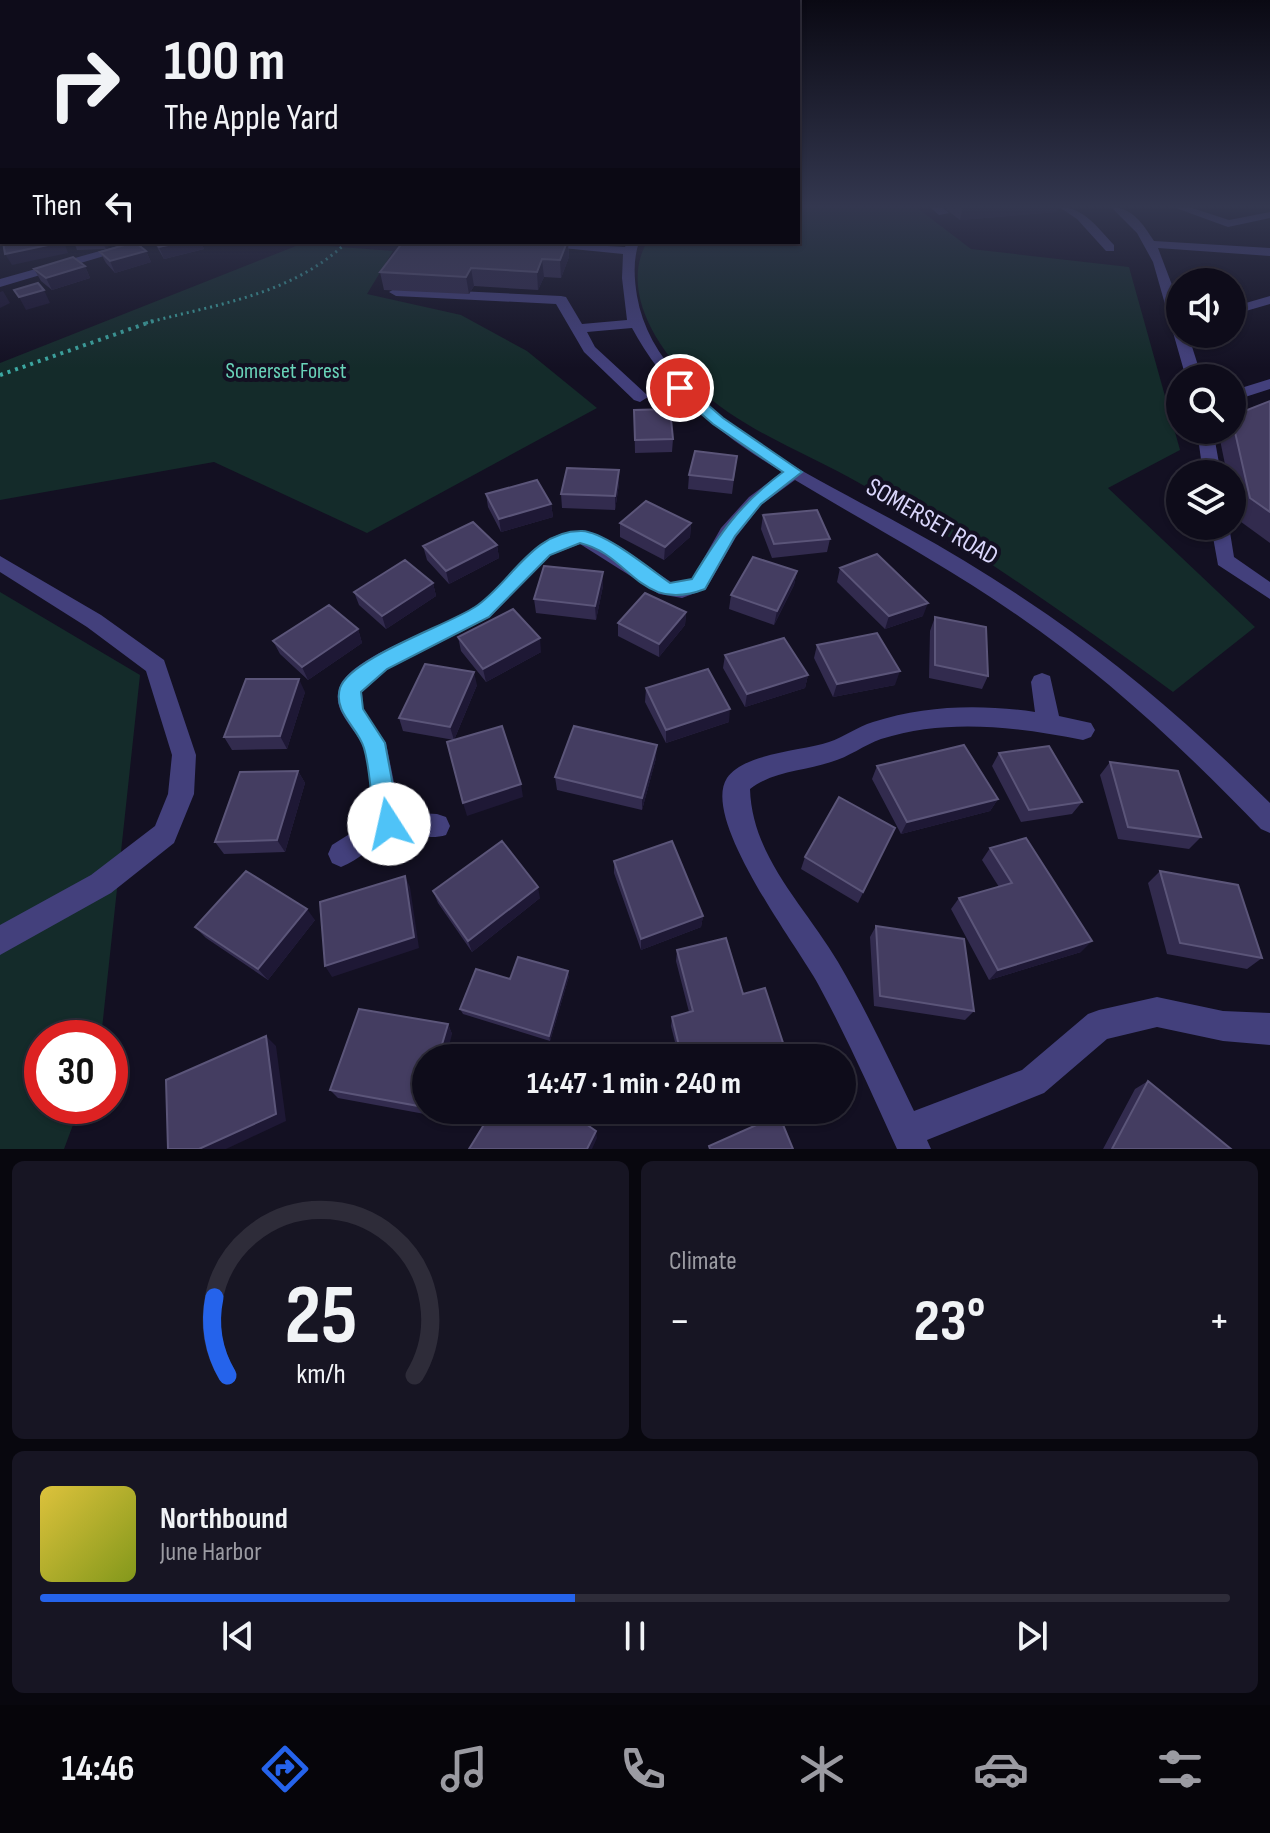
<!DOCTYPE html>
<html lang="en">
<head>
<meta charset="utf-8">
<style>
  body { margin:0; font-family:"Sofia Sans Condensed",sans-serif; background:#171523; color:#f1f3f6; height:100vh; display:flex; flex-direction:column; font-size:30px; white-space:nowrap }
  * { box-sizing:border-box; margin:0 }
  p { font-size:26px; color:#9b9ba2 }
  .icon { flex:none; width:44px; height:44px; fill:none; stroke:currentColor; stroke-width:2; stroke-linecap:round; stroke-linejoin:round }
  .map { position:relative; height:1149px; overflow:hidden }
  .side { display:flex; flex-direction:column; gap:12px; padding:12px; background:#08070e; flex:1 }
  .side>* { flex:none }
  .banner { position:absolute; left:0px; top:0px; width:800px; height:244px; box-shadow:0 2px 6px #0004,0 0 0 2px #2e2c39; background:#0e0c1a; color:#f1f3f6; overflow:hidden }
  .buttons { position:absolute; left:1166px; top:268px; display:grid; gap:16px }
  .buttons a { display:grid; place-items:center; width:80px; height:80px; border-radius:50%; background:#0e0c1a; box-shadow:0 2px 6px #0004,0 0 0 2px #2e2c39; font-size:40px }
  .speed { position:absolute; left:24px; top:1020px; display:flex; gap:16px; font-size:40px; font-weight:700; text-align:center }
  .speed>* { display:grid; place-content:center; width:104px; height:104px; border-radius:50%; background:#0e0c1a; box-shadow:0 2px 6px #0004,0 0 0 2px #2e2c39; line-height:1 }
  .speed .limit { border:12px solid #d22; background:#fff; color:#111 }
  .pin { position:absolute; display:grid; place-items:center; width:68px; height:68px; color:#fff; margin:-34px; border:4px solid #fff; border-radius:50%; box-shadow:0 2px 8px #0007 }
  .me { position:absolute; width:88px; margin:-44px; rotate:350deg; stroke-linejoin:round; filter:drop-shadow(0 0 6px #0008) }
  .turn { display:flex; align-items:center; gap:28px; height:168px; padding:0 32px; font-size:36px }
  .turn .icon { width:104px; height:104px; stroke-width:2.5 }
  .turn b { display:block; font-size:56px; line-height:68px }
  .then { display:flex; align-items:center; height:76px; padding:0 32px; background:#0003; gap:16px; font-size:30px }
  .big { font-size:60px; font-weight:700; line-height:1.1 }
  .side .widget { flex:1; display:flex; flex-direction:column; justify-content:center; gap:12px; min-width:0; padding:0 28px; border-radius:12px; background:#171523 }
  .side .dial { align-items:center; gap:0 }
  .dial svg { height:208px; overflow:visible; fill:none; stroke:#2e2c39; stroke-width:7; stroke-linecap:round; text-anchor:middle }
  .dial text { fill:#f1f3f6; stroke:none }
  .song { display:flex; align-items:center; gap:24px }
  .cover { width:96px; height:96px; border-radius:12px; background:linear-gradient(135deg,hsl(50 70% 55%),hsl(70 70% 35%)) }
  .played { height:8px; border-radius:4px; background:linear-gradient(90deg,#2563eb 45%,#2e2c39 45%) }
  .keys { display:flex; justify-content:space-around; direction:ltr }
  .heat { display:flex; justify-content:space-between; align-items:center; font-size:44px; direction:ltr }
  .side .tiles { flex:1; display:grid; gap:12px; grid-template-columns:1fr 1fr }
  .widget:last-child { grid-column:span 2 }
  .trip { position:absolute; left:412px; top:1044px; width:444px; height:80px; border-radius:40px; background:#0e0c1a; box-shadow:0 2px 6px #0004,0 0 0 2px #2e2c39; font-weight:700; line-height:80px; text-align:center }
  .dock { display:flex; height:128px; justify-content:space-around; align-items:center; background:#06050a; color:#9b9ba2 }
  .dock .icon { width:56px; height:56px }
  .dock .active { color:#2563eb }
  .dock b { font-size:36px; color:#f1f3f6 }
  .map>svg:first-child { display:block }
  .green { fill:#142b2a }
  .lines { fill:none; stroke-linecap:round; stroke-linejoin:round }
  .path-far1 { stroke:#3ca8a2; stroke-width:3; stroke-dasharray:2 4; stroke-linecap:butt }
  .path { stroke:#3ca8a2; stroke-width:4; stroke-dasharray:3 5; stroke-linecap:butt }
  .minor { fill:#43407c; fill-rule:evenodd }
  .wall { fill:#322b4e }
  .shaded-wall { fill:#1e1835 }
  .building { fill:#443d61; stroke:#5b5579; stroke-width:2 }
  .route { fill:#4fc3f7; stroke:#337fa1; stroke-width:2 }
  .labels { text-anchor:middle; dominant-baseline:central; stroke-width:8; stroke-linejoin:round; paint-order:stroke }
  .far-park-label { font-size:22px; fill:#69d3b9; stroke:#131022 }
  .street-label { font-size:26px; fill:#dad6fb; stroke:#131022 }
</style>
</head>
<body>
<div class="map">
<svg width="1270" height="1149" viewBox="0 0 1270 1149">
  <rect width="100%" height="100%" fill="#131022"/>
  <path class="green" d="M798,207H916L971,249L1129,267L1180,450L1108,488L1255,627L1173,692C1072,618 970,546 861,484C806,452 742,431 695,385C659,351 619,291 647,242H798Z
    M301,244L393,251L367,294L461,315L527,351L597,408L367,533L214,462L0,500V363Z
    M0,592L140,675L101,1038H42V1106H80L64,1149H0Z"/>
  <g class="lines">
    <path class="path-far1" d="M146,323C217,304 292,295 347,242"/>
    <path class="path" d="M0,375L153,321"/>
    <path class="minor" d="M930,207H942L949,213L939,215Z
      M1059,207C1084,207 1098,228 1114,245V251H1106L1077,219Z
      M1111,207C1132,207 1143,224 1154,241L1270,248V256L1158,248L1180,306V334H1188L1202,378H1186L1153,262L1137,233Z
      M1173,207H1189L1229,220L1270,212V218L1228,227Z
      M0,227H2V235H0Z
      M132,242H151L0,287V279Z
      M537,242L625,247L627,242H639C633,260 634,277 637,296C656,409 819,478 909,529C957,555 1003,584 1048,615C1128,670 1201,735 1270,803V833L1261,829C1185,750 1105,675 1014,613C943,564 868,524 795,480L761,505L736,537L706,589L682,598L659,594L580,544L551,555L490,617L388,669L362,692L363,710L386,743L400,812L437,814L446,817L450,826L446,835C428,841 407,831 390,838C373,845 359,860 341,867L332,863L328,854L332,845L375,818C371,796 371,767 363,746C355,727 330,710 340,686C354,654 446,627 475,607C510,582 533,530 582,531C606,531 650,569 671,582L681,583L692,579L721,528L749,497L782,472C721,435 666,392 632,328L587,332L595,347L646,394L648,397L640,402L634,400L584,352L556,304L396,296L389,292L396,288L561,296L566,297L582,324L627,320L622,278L623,254L543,246Z
      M1270,296V304L1232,315V307Z
      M1270,379V389L1242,398L1232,397V387L1241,388Z
      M1197,430H1213L1221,474H1203Z
      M1211,526H1229L1234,557L1270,582V599L1218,565Z
      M0,556L101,615L164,660L196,755L194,794L174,843L111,893L0,955V925L91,875L155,826L168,794L172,755L146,671L87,627L0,572Z
      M1042,673L1050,676L1059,716L1091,723L1095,730L1091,737L1083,740C1016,727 948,718 881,739C864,745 849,757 831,762C804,771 773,771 750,789C752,857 805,906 838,962C866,1010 890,1061 914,1111L1022,1070L1088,1014L1099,1010L1157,997L1223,1011L1270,1013V1045L1223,1041L1157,1027L1107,1039L1044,1093L927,1140L931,1149H897C872,1094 847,1037 818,984C798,947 700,819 727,778C744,753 802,751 829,742C844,737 857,727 873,722C926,705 981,704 1035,712L1031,682L1034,676Z"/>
  </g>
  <path class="wall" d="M943,207H1058L1056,212L960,220Z
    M74,242H112L106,249L77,250Z
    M154,242H201L204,249L164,259Z
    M403,242H568L569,257L561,278L544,277L538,290L474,286L469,294L384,290L380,272Z
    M146,251L151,262L115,273L106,263L100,252Z
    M85,266L90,278L52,290L41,281L34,269Z
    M1270,401V543L1237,519L1232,496V474H1227L1219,435L1223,430H1232V416Z
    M634,410L673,439L672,452L635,453Z
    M737,456L732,494L688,489L689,475Z
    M619,484L615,510L562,508L561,494Z
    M486,494L551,504L553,517L501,532L488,507Z
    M763,515L830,539L827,552L772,558L761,529Z
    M620,523H691L690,537L664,560L620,537Z
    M497,545L499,558L449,584L427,560L423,546Z
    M840,568L923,616L885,629L837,582Z
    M797,571L794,585L774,625L729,609L731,595Z
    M433,583L436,596L386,629L359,605L354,592Z
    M603,586L596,620L536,613L534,599Z
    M686,612L685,625L659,657L618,636V623Z
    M935,617L988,676L982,689L929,678L930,631Z
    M358,629L362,643L308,680L280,654L273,641Z
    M458,637L541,652L486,682L461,651Z
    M817,645L895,685L833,697L814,658Z
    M725,655L808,675L805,688L745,707L723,668Z
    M477,685L454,740L403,731L399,718Z
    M646,688L729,722L666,743L645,702Z
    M305,692L287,749L232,750L224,737Z
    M999,753L1082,802L1072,814L1021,822L992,766Z
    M656,758L642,810L557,790L555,777Z
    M1110,762L1201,837L1189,849L1118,839L1100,775Z
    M877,766L998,799L990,811L901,834L872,779Z
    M298,771L305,783L285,852L224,854L215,842Z
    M895,828L858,903L801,869L805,857Z
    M990,848L1081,952L989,980L951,909L959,898L999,887L982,860Z
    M614,861L703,916L701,927L641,950L614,873Z
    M1160,871L1262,958L1247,969L1167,954L1148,883Z
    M433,891L540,898L472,952L438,903Z
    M315,920L268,980L206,938L195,927Z
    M876,926L974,1011L965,1020L874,1006L870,937Z
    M677,950L743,994L788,1058H679L671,1026L672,1017L689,1012L676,961Z
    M569,976L550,1041L463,1014L460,1009L510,979Z
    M448,1024L452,1034L426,1058V1110H431L430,1115L338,1098L330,1090Z
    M1148,1081L1231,1149H1103L1135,1089Z"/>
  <path class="shaded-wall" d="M963,207H1058L1056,212L960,220Z
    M62,242H64L68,253L12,265L5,254Z
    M102,242H112L106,249Z
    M182,242H201L204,249L164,259L159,247Z
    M567,242L569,257L561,278L560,260Z
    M146,251L151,262L115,273L110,261Z
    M542,259L544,277L538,290L537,272Z
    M85,266L90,278L52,290L46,278Z
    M471,268L474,286L469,294L466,277Z
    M44,290L50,303L26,310L19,297Z
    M3,291L10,303L0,308V292Z
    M619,470V484L615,510V496Z
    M551,504L553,517L501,532L499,519Z
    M691,523L690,537L664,560L665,547Z
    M497,545L499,558L449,584L446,571Z
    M797,571L794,585L774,625L777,611Z
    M603,572V586L596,620L595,606Z
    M433,583L436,596L386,629L382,616Z
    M928,603L923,616L885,629L889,616Z
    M686,612L685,625L659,657V644Z
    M358,629L362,643L308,680L302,667Z
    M540,638L541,652L486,682L483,669Z
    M900,671L895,685L833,697L837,684Z
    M474,672L477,685L454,740L450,727Z
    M808,675L805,688L745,707L747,694Z
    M299,679L305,692L287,749L280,736Z
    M730,709L729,722L666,743V730Z
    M657,745L656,758L642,810V798Z
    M298,771L305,783L285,852L277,840Z
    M521,784L523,797L467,816L463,803Z
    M998,799L990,811L901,834L907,822Z
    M405,876L410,887L419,948L332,977L325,966Z
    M538,887L540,898L472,952L468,941Z
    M307,909L315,920L268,980L258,969Z
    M703,916L701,927L641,950V939Z
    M1092,941L1081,952L989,980L998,970Z
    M568,971L569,976L550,1041L549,1036Z
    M448,1024L452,1034L446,1058H438Z
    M266,1036L276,1046L286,1121L226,1149H199Z
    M596,1131L597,1138L592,1149H587Z"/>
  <path class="building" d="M3,242H62L5,254Z
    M135,242L146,251L110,261L100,252Z
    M155,242H182L159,247Z
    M403,242H567L560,260L542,259L537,272L471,268L466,277L380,272Z
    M73,257L85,266L46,278L34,269Z
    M38,283L44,290L19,297L14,290Z
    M1270,401V512L1250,498L1232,419V416Z
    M670,409L673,439L635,440L634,410Z
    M695,451L737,456L733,480L689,475Z
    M567,468L619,470L615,496L561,494Z
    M537,480L551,504L499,519L486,494Z
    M646,501L691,523L665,547L620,523Z
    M817,510L830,539L774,544L763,515Z
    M473,522L497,545L446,571L423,546Z
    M877,554L928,603L889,616L840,568Z
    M753,557L797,571L777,611L731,595Z
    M405,560L433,583L382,616L354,592Z
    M544,566L603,572L595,606L534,599Z
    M645,593L686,612L659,644L618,623Z
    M329,605L358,629L302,667L273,641Z
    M513,609L540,638L483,669L458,637Z
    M935,617L986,627L988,676L935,665Z
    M877,633L900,671L837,684L817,645Z
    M784,638L808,675L747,694L725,655Z
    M425,664L474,672L450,727L399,718Z
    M708,669L730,709L666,730L646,688Z
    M246,679H299L280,736L224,737Z
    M502,726L521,784L463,803L447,742Z
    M574,726L657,745L642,798L555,777Z
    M964,745L998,799L907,822L877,766Z
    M1049,746L1082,802L1029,810L999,753Z
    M1110,762L1178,771L1201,837L1128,827Z
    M298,771L277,840L215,842L240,772Z
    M839,797L895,828L863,892L805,857Z
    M1026,838L1092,941L998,970L959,898L1012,883L990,848Z
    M502,841L538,887L468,941L433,891Z
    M672,841L703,916L641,939L614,861Z
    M246,871L307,909L258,969L195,927Z
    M1160,871L1238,885L1262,958L1180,943Z
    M405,876L414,937L325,966L320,902Z
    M876,926L964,939L974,1011L880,996Z
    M726,938L743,994L765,988L788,1058H682L672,1017L693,1011L677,950Z
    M518,957L568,971L549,1036L460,1009L476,969L510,979Z
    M359,1009L448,1024L438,1058H426V1100L424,1107L330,1090Z
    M266,1036L276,1114L199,1149H168L166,1080Z
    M1148,1081L1231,1149H1112Z
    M493,1110H566L596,1131L587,1149H469Z
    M779,1115L793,1149H710L709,1146Z"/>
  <linearGradient id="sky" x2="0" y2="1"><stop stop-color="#0a0913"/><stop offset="0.56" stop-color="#33374f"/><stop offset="1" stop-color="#33374f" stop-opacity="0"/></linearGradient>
  <rect width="1270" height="368" fill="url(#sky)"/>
  <path class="route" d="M675,385H685L723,418L802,472L761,504L735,536L705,589C640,614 631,555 580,543L550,555L489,617L387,669L361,692L363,709L385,743L400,824L397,832L389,835L380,832C369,806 372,775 364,748C358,727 333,713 340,688C350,658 448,625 475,607C510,584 533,530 582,531C605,532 650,569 670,583L692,579C720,533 740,504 783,472L713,424L675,391Z"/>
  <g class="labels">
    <g class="far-park-label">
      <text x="286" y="371">Somerset Forest</text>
    </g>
    <g class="street-label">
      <text transform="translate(932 522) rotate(30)">SOMERSET ROAD</text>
    </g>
  </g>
</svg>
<div class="buttons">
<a><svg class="icon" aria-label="sound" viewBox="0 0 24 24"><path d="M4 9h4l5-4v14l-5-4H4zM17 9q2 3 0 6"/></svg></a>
<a><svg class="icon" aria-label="search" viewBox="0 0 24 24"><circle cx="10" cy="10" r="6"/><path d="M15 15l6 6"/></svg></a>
<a><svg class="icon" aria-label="layers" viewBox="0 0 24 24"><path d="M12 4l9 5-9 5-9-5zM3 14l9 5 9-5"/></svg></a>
</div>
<div class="speed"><div class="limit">30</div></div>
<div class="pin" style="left:680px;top:388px;background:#d93025"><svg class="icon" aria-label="arrive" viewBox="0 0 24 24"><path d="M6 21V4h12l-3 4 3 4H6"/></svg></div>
<svg class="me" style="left:389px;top:824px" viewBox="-20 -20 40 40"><circle r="19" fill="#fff"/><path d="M0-13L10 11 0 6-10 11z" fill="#4fc3f7"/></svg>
<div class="trip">14:47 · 1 min · 240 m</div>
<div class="banner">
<div class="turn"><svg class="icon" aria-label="right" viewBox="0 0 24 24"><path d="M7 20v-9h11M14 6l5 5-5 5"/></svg><div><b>100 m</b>The Apple Yard</div></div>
<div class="then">Then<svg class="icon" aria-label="left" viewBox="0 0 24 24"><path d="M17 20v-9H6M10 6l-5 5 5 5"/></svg></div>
</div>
</div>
<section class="side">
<div class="tiles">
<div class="widget dial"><svg viewBox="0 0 100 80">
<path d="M14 69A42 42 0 1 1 86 69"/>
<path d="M14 69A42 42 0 0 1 9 39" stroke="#2563eb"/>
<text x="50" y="56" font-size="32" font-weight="700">25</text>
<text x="50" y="72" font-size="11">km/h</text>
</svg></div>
<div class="widget"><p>Climate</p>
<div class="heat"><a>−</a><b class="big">23°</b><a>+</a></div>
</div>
<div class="widget">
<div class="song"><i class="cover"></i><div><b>Northbound</b><p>June Harbor</p></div></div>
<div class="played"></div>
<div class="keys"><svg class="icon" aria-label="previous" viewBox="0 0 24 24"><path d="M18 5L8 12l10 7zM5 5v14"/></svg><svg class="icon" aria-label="pause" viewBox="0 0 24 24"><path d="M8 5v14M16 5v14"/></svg><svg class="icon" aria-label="next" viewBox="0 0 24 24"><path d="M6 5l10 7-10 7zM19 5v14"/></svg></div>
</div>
</div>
</section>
<nav class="dock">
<b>14:46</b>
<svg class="icon active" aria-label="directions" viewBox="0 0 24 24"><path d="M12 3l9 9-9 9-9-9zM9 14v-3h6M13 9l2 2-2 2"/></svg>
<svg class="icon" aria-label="music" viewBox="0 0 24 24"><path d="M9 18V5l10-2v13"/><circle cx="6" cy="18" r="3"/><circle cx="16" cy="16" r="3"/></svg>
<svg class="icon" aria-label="phone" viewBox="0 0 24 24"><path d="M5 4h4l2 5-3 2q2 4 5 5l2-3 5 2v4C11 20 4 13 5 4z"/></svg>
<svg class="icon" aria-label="climate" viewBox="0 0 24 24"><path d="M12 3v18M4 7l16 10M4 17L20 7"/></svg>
<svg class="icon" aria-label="car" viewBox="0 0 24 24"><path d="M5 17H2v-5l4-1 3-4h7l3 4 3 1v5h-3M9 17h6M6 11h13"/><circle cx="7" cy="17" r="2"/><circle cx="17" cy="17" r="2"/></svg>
<svg class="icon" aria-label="filters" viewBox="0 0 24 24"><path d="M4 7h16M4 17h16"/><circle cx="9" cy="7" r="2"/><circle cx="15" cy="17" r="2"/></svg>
</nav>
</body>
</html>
